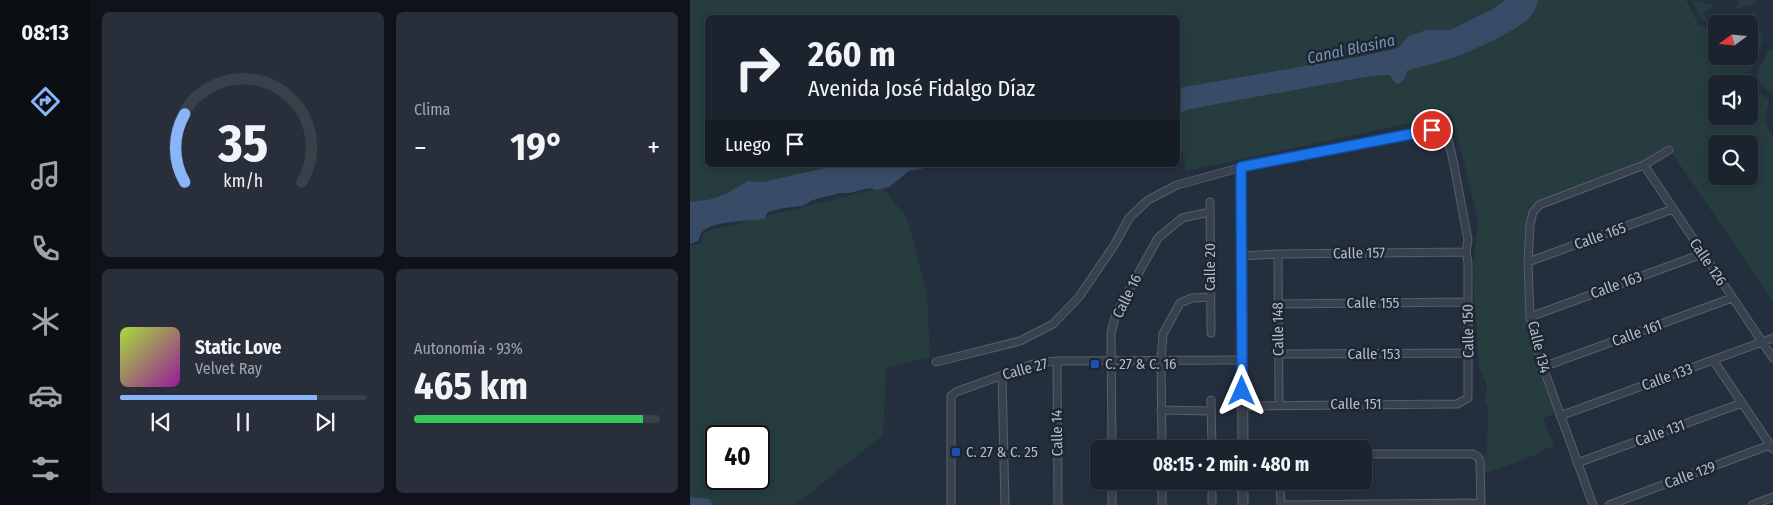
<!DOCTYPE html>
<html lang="es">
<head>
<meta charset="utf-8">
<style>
  body { margin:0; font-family:"Fira Sans Condensed",sans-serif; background:#282f3a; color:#f1f3f6; height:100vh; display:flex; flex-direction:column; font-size:19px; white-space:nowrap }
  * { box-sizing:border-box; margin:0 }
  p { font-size:16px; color:#a0a4aa }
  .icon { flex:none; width:28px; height:28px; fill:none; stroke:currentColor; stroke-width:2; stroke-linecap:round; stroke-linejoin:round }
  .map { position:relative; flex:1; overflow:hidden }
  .details { display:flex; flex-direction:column; gap:12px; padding:12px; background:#0f1319; width:600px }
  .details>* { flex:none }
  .hud { position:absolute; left:15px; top:15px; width:475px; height:152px; border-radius:8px; box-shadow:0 2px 8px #0003,0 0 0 1px #39404a; background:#1b232e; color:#f1f3f6; overflow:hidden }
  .needle { width:32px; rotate:254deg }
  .buttons { position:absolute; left:1018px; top:15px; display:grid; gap:10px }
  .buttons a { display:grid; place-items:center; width:50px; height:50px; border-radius:8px; background:#1b232e; box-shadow:0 2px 8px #0003,0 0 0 1px #39404a; font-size:25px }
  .speed { position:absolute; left:15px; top:425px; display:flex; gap:10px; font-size:25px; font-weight:700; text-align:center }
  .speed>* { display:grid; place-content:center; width:65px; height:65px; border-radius:50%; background:#1b232e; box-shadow:0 2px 8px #0003,0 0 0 1px #39404a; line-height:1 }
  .speed .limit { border:2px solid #111; border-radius:8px; background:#fff; color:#111 }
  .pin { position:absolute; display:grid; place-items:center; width:42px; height:42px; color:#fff; margin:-21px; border:2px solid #fff; border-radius:50%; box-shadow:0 1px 5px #0007 }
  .me { position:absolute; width:55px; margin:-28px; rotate:0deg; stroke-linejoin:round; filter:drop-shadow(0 0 4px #0008) }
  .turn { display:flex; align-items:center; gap:18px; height:105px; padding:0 20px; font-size:22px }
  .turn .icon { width:65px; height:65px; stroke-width:2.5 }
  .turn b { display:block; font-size:35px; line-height:42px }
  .then { display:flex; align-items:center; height:48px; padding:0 20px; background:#0003; gap:10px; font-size:19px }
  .big { font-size:38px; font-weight:700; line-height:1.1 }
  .details .widget { flex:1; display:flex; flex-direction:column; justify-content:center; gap:8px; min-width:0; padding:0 18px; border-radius:8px; background:#282f3a }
  .details .dial { align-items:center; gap:0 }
  .dial svg { height:130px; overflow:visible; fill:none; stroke:#39404a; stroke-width:7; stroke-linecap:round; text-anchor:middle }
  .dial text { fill:#f1f3f6; stroke:none }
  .song { display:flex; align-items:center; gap:15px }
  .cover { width:60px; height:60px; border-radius:8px; background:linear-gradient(135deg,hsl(80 70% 55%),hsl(300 70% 35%)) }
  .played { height:5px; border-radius:2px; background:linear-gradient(90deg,#8ab4f8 80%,#39404a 80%) }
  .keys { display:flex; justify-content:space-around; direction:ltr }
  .heat { display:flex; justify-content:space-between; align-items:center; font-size:28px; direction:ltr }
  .charge { height:8px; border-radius:4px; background:linear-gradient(90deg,#34c759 93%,#39404a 0) }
  .details .tiles { flex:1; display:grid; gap:12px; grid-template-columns:repeat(2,1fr) }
  .trip { position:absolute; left:400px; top:440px; width:282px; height:50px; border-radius:8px; background:#1b232e; box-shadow:0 2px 8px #0003,0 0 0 1px #39404a; font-weight:700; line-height:50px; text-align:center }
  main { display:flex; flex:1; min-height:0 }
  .tab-bar { display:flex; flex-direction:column; width:90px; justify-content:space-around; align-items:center; background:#0b0e12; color:#a0a4aa }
  .tab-bar .icon { width:35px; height:35px }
  .tab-bar .active { color:#8ab4f8 }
  .tab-bar b { font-size:22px; color:#f1f3f6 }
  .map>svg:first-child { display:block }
  .green { fill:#263c3f; fill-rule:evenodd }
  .water { fill:#394c67 }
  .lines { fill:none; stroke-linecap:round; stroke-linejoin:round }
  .minor-casing { stroke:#565f6c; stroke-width:9 }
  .tertiary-casing { stroke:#565f6c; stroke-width:11 }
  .minor { stroke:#38414e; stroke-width:7 }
  .tertiary { stroke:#38414e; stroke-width:9 }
  .route-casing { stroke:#114b97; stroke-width:12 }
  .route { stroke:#1a73e8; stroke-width:9 }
  .transit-dot { fill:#1a4fb4; stroke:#1d2633; stroke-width:2 }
  .labels { text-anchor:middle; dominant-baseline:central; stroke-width:5; stroke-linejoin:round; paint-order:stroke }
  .street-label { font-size:15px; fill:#b4bcc9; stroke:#1d2633 }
  .poi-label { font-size:15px; fill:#b4bcc9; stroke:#1d2633; text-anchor:start }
  .water-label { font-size:16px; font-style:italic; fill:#7c92b1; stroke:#1d2633 }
</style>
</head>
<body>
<main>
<nav class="tab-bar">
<b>08:13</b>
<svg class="icon active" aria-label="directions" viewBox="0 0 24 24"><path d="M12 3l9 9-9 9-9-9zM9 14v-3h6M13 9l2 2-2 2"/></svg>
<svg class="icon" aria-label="music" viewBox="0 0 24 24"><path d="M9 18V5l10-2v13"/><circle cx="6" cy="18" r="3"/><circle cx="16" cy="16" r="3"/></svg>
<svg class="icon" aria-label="phone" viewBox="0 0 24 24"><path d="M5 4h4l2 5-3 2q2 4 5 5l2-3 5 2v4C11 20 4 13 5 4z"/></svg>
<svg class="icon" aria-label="climate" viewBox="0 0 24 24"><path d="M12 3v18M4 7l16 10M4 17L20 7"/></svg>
<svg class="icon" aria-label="car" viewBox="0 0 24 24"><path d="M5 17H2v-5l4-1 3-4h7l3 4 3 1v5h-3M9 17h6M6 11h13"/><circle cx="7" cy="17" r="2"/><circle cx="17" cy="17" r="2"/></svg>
<svg class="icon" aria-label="filters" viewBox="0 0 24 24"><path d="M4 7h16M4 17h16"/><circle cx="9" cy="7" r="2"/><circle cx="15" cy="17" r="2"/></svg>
</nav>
<section class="details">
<div class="tiles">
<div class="widget dial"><svg viewBox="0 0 100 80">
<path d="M14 69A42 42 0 1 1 86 69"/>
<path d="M14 69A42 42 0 0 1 14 27" stroke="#8ab4f8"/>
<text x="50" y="56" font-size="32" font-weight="700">35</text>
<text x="50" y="72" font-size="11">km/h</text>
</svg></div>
<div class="widget"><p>Clima</p>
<div class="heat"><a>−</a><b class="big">19°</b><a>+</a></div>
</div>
<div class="widget">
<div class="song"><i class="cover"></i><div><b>Static Love</b><p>Velvet Ray</p></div></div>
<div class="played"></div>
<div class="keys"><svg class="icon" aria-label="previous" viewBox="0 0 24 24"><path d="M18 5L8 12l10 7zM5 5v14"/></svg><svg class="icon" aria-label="pause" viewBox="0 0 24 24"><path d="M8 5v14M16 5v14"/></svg><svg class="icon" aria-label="next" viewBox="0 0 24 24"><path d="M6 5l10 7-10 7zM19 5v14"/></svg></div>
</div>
<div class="widget"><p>Autonomía · 93%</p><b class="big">465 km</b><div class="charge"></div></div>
</div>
</section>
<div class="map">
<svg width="1083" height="505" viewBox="0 0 1083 505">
  <rect width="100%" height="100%" fill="#242f3e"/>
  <path class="green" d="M0,0H815L803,9L760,30H736L719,36L708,48L673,56L488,88V18H18V165H148L73,182L58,181L37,193L22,199L0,202Z
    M849,0H996L1009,26L1013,25L1017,28V25L1021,24C1027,31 1026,33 1023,41L1026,46V56H1059V24H1036L1041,18L1066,11L1067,21L1074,40L1062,70L1056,72L1052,79L1053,84H1026V116H1059V90L1066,89L1080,101C1072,114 1076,125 1083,137V301L980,150L839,205L833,259L837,317L840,339L845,359L865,414L853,418L864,446L850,451L851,453L794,474L793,456L797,453L798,406L795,402L797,389L796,383L789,367L783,273L788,219L762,114L496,171L494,157L488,144V114L500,109L681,76L700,75L715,78L716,72L728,67L751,62L841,17ZM1026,144H1059V176H1026Z
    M1001,0C1010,0 1017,6 1026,5L1012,13L1017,19L1012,20Z
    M1048,0H1066V3L1043,10L1048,6Z
    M1079,49L1083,51V94L1070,84L1067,72Z
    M192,187L217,218L237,294L240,357L196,368L193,435L105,505H23L19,499L0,497V246L11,243L14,232ZM26,436H69V479H26Z"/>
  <path class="water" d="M815,0H849C846,5 844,14 840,17C826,32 771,56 750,62C739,65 728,67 717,71L715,78L709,84L705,83L700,75L681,76L500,109L488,114V88L673,56L708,48L719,36L736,30H760L803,9Z
    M148,165H251L219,171L199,187L187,190L180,188L159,193H150L123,200L112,206L94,208L78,212L74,219C60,221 23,221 13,231C10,233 10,238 8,241L0,244V202L22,199L37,193L58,181L73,182Z
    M0,497L19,499L23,505H0Z"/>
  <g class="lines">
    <g class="minor-casing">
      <path id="minor" d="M954,165L1083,358
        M520,202L521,333
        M588,254L589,404
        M551,256L588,254L776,252
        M838,262L983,209
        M588,304L777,302
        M840,317L1012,254
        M588,354L779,353
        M1023,360L1083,449
        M367,361L368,505
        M246,362L330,341L363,324L389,297L425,244L439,218L458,200L487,185L549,168L742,130H753L758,139L764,165L778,240L776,252L778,263V398L767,404L552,406
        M853,367L1042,298
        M312,375L315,505
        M521,400L522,449
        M471,410L521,411
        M870,416L1083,338
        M422,449L421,333L426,314L468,238L492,218L520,212
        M472,449L471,360L473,334L490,303L502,298L520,297
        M674,454H783L788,457L790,462L791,505
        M887,463L1052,403
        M422,481V505
        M472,481V505
        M522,481V505
        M590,481L591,505
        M261,505V396L266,392L346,363L367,361L552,360
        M594,505L791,503
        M903,505L853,367L845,341L840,317L838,262L840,225L843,212L849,205L954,165L979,150
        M919,505L1080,445
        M1062,505L1083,497"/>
    </g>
    <g class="tertiary-casing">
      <path id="tertiary" d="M551,167L553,449
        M553,481V505"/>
    </g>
    <use href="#minor" class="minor"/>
    <use href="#tertiary" class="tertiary"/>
  </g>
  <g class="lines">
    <g class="route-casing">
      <path id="route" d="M552,391L551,167L742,130"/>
    </g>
    <use href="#route" class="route"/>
  </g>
  <g class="transit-dot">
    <rect x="400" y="359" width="10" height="10" rx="2.5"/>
    <rect x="261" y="447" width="10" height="10" rx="2.5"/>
  </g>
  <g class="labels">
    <g class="street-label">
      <text transform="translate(910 236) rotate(-20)">Calle 165</text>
      <text transform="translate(669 253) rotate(-1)">Calle 157</text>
      <text transform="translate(1018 262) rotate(56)">Calle 126</text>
      <text transform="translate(520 267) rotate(-90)">Calle 20</text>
      <text transform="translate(926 285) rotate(-20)">Calle 163</text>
      <text transform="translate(437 296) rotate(-64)">Calle 16</text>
      <text x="683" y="303">Calle 155</text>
      <text transform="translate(588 329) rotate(-91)">Calle 148</text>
      <text transform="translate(778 331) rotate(-91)">Calle 150</text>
      <text transform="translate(947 333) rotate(-20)">Calle 161</text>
      <text transform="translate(849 347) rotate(76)">Calle 134</text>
      <text x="684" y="354">Calle 153</text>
      <text transform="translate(335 369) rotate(-15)">Calle 27</text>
      <text transform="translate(977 377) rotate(-20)">Calle 133</text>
      <text x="666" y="404">Calle 151</text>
      <text transform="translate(367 433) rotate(-91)">Calle 14</text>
      <text transform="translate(970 433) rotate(-20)">Calle 131</text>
      <text transform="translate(1000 475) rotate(-20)">Calle 129</text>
    </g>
    <g class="poi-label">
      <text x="415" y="364">C. 27 &amp; C. 16</text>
      <text x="276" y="452">C. 27 &amp; C. 25</text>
    </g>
    <g class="water-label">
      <text transform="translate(661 49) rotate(-12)">Canal Blasina</text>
    </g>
  </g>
</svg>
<div class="buttons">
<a><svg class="needle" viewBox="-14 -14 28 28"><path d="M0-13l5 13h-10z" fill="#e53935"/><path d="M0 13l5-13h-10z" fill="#a0a4aa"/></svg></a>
<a><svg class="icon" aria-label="sound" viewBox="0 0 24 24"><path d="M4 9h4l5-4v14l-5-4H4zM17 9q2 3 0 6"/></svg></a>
<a><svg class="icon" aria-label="search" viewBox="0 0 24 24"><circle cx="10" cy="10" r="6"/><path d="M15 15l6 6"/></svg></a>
</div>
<div class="speed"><div class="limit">40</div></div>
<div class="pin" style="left:742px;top:130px;background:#d93025"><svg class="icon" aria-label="arrive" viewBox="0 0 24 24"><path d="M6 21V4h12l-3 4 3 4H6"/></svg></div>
<svg class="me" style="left:552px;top:391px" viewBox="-20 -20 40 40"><path d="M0-17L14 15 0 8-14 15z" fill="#1a73e8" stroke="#fff" stroke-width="4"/></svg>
<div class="trip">08:15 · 2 min · 480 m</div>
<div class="hud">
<div class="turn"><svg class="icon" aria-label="right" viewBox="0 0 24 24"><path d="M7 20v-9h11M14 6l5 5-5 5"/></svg><div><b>260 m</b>Avenida José Fidalgo Díaz</div></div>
<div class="then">Luego<svg class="icon" aria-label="arrive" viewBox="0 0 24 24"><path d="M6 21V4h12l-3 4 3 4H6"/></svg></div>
</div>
</div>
</main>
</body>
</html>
